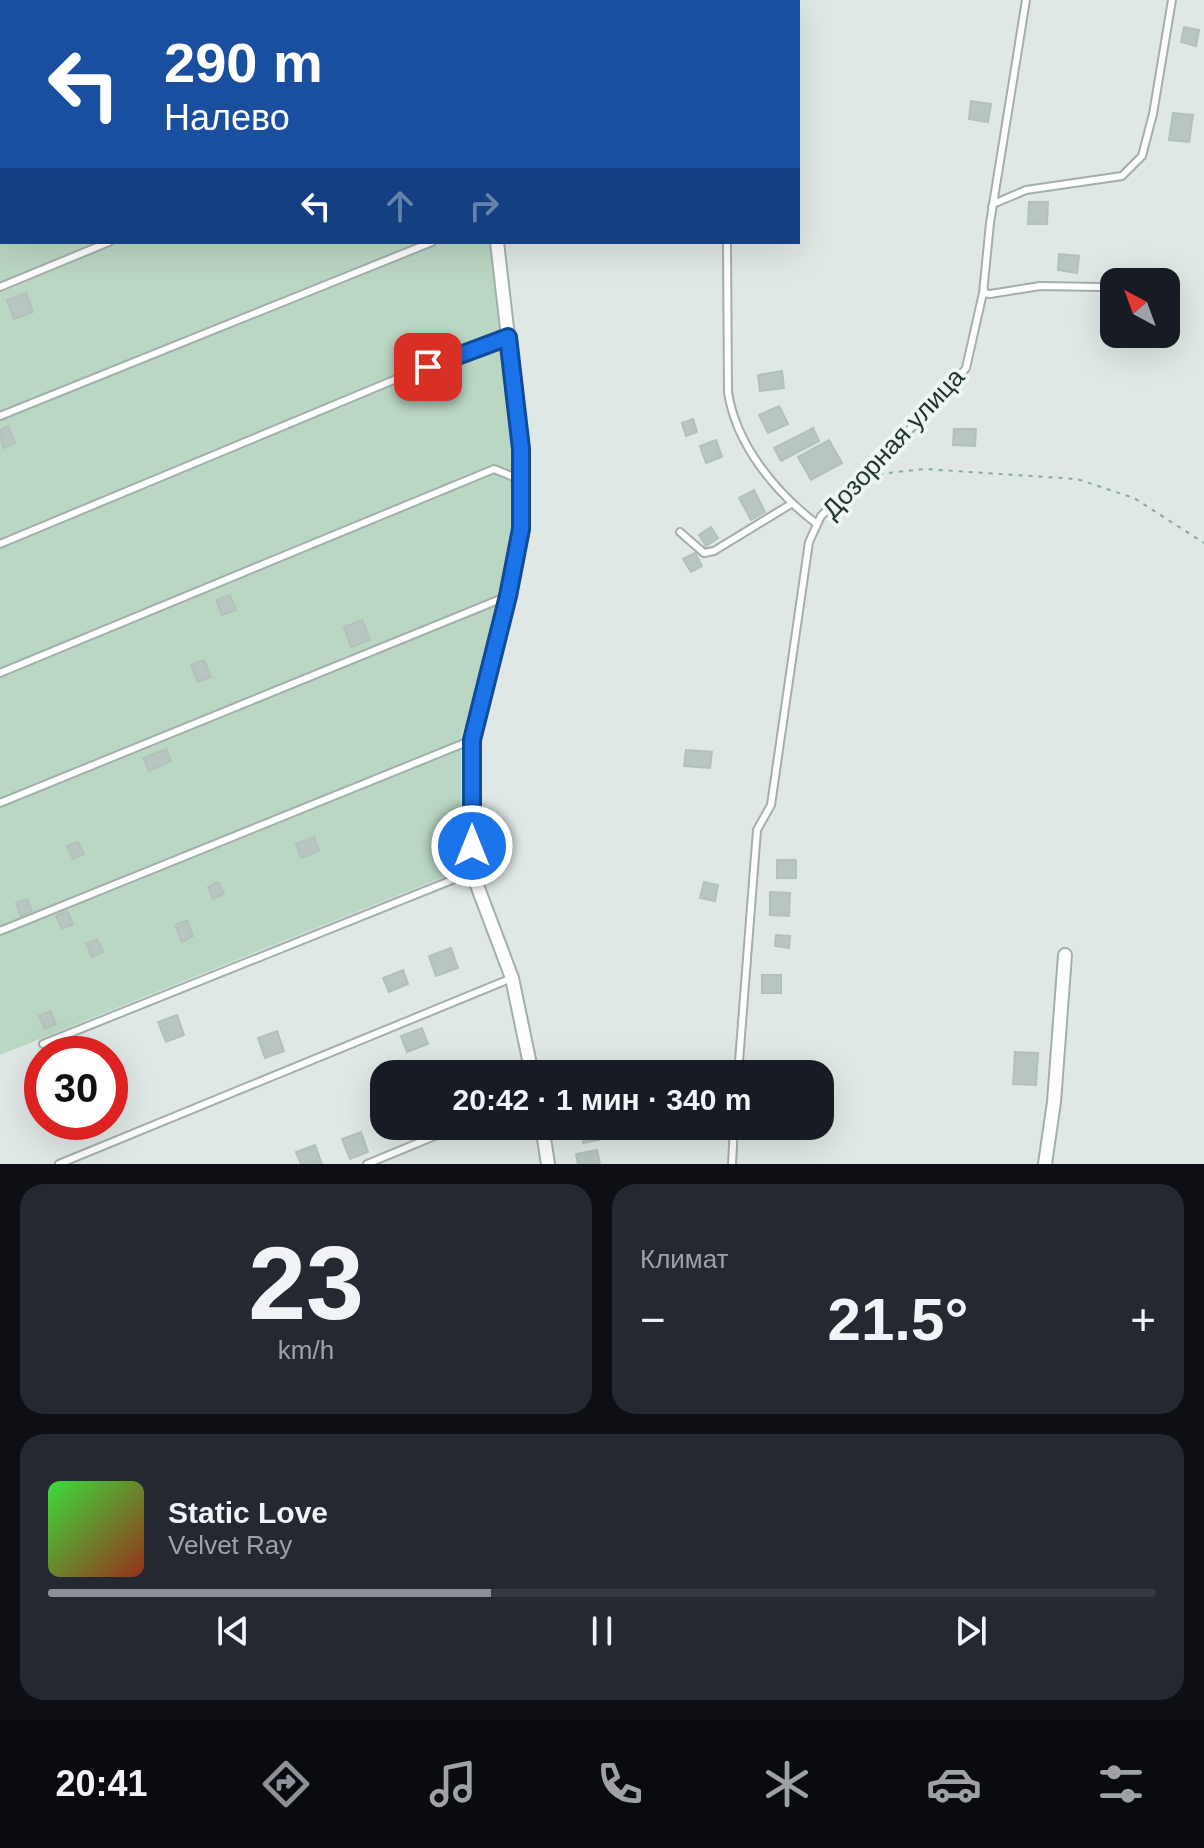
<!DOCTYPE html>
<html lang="ru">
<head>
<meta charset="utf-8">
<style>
  body { margin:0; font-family:Helvetica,sans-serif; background:#242831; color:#f1f3f6; height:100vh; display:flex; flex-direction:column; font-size:30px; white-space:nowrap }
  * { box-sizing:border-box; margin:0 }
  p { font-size:26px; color:#9ea1a6 }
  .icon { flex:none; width:44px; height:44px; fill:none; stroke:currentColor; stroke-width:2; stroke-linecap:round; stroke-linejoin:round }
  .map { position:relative; height:1164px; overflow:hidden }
  .sheet { display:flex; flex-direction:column; gap:20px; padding:20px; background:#0d0f14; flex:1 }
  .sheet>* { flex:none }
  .top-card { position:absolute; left:0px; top:0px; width:800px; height:244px; box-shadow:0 8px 32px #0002; background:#1a4fa0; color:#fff; overflow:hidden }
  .needle { width:52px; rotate:319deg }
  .tools { position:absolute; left:1100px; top:268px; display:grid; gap:16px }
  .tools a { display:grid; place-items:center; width:80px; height:80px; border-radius:16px; background:#171b24; box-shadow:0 8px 32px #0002; font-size:40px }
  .speed { position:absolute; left:24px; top:1036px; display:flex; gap:16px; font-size:40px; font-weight:700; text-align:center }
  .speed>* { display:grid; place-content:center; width:104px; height:104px; border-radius:50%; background:#171b24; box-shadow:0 8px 32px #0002; line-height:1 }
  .speed .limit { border:12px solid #d22; background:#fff; color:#111 }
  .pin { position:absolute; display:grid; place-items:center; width:68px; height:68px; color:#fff; margin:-34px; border-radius:16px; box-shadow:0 4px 12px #0006 }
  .me { position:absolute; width:88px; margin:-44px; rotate:0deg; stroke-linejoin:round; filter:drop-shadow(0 0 6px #0008) }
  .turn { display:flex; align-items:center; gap:28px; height:168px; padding:0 32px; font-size:36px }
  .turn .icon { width:104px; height:104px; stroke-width:2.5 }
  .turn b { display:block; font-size:56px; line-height:68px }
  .lanes { display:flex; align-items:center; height:76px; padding:0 32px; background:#0003; justify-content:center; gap:40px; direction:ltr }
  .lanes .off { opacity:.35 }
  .big { font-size:60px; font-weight:700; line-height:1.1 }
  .sheet .tile { flex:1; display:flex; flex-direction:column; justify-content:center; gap:12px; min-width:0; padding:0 28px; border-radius:24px; background:#242831 }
  .sheet .dial { align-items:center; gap:0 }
  .dial b { font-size:104px; line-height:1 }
  .song { display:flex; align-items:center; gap:24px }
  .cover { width:96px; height:96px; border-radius:12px; background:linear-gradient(135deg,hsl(120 70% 55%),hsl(10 70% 35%)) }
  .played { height:8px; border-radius:4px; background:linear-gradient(90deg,#8c9099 40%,#363941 40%) }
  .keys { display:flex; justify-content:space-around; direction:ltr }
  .heat { display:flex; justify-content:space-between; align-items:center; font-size:44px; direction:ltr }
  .sheet .tiles { flex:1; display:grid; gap:20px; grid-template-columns:1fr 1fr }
  .tile:last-child { grid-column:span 2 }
  .trip { position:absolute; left:370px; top:1060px; width:464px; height:80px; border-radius:24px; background:#171b24; box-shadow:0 8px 32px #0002; font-weight:700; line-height:80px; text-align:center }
  .menu { display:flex; height:128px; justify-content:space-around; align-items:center; background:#090b0e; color:#9ea1a6 }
  .menu .icon { width:56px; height:56px }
  .menu .on { color:#8c9099 }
  .menu b { font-size:36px; color:#f1f3f6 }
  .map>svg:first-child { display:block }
  .green { fill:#bad7c3 }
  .building { fill:#b8c5c1; stroke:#b3c1bb; stroke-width:2 }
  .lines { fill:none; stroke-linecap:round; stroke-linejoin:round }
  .lane-casing { stroke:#a3afac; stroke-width:10 }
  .street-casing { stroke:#a3afac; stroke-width:16 }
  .path { stroke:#83a89e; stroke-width:2; stroke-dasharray:4 6; stroke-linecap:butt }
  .lane { stroke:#fff; stroke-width:6 }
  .street { stroke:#fff; stroke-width:12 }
  .route-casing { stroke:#114b97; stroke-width:20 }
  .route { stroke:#1a73e8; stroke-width:14 }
  .labels { text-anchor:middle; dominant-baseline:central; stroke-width:8; stroke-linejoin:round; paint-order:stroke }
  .street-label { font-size:26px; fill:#223632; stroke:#eff5f2 }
</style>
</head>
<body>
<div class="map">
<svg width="1204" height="1164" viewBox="0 0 1204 1164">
  <rect width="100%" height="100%" fill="#dfe8e5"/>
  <path class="green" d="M0,0H452V2H2V242H497L522,480L508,596L461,738V870L0,1055Z"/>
  <path class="building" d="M1184,27L1199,30L1196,46L1181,42Z
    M971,101L991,104L988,122L969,119Z
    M1173,113L1193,115L1189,142L1169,140Z
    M1029,202H1048L1047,224H1028Z
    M1059,254L1079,256L1077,273L1058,270Z
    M26,293L33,312L14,319L7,300Z
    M782,371L784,388L760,391L758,375Z
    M779,406L788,424L768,433L759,415Z
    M693,419L697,432L686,436L682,423Z
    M8,426L15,443L3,448L0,430Z
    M813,428L819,441L781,461L774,448Z
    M954,429H976L975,446L953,445Z
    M716,440L722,457L706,463L700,446Z
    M829,440L842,463L811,480L798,457Z
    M754,490L765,512L751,520L739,498Z
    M711,527L718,538L706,546L699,535Z
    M695,553L702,566L691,572L683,559Z
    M230,595L236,610L222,615L216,600Z
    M362,620L370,640L351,647L344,627Z
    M204,660L211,677L198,682L191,665Z
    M166,749L171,761L149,771L143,758Z
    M686,750L712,752L710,768L684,766Z
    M314,837L319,851L301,858L296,844Z
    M78,842L84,854L73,859L67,846Z
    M777,860H796V878H777Z
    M218,882L224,894L213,899L208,887Z
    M704,882L718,885L715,901L700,898Z
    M770,892L790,893L789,916L770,915Z
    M27,899L32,911L21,916L16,903Z
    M67,911L73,924L62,929L56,916Z
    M187,920L193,936L182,942L175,925Z
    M776,935L790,936L789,948L775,946Z
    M97,939L103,952L92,957L86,944Z
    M451,948L458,968L436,976L429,956Z
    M403,970L408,984L389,992L383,978Z
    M762,975H781V993H762Z
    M50,1011L56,1024L45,1029L39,1016Z
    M177,1015L184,1035L166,1042L158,1022Z
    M422,1028L428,1044L407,1052L401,1036Z
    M277,1031L284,1051L265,1058L258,1038Z
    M1015,1052L1038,1053L1036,1085L1013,1084Z
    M766,1062H785L784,1074H766Z
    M580,1126H596L599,1140L583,1143Z
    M361,1132L368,1152L350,1159L342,1139Z
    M315,1145L322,1164H301L296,1152Z
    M597,1150L600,1164H578L576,1154Z"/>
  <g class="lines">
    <g class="lane-casing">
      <path id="lane" d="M67,2L72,0
        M385,2L390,0
        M0,28L2,27
        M0,160L2,159
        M992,207L993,204L1026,190L1122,176L1142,156L1153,114L1172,0
        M727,245L728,392C736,445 776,493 817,524
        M0,287L109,242
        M984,289L983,293L990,294L1040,286L1099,287
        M0,416L432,242
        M680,532L704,553L714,551L791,504
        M0,544L401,377L508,337
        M0,673L494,469L521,480
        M0,803L508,596
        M0,931L472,740
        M43,1044L472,872
        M738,1074L757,830L771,805L809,542L821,516L943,397L966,368L983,293L990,223L1026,0
        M59,1164L512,978
        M367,1164L459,1126
        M732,1164L734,1126"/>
    </g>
    <g class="street-casing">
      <path id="street" d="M452,0V2
        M497,242L521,449V529L508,596L472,740V872L512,978L532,1074
        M542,1126L548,1164
        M1045,1164L1054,1102L1065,955"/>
    </g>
    <path class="path" d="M721,0V2
      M879,474L924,469L1077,479L1134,498L1204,543"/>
    <use href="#lane" class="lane"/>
    <use href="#street" class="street"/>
  </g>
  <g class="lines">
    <g class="route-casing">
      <path id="route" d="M428,367L508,337L521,449V529L508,596L472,740V846"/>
    </g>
    <use href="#route" class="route"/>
  </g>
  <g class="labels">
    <g class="street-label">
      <text transform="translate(893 443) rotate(-47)">Дозорная улица</text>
    </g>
  </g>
</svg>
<div class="tools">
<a><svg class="needle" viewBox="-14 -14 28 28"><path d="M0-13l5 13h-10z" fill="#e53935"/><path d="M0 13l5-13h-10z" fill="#9ea1a6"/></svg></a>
</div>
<div class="speed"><div class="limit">30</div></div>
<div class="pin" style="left:428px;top:367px;background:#d93025"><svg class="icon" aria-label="arrive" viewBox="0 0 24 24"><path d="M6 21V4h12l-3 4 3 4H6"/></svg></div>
<svg class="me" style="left:472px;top:846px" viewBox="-20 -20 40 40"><circle r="17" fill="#1a73e8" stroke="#fff" stroke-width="3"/><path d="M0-11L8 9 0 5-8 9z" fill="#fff"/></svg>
<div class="trip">20:42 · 1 мин · 340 m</div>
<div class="top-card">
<div class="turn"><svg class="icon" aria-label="left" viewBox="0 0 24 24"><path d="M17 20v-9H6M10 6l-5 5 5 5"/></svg><div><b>290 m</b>Налево</div></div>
<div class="lanes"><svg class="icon" aria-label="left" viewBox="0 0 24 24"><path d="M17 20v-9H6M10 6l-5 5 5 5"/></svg><svg class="icon off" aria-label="ahead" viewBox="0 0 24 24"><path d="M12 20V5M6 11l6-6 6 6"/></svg><svg class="icon off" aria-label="right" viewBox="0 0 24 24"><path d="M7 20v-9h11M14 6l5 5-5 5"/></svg></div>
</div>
</div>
<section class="sheet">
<div class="tiles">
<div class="tile dial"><b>23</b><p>km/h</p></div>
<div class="tile"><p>Климат</p>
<div class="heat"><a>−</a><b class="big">21.5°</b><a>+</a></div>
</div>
<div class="tile">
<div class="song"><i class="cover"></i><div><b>Static Love</b><p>Velvet Ray</p></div></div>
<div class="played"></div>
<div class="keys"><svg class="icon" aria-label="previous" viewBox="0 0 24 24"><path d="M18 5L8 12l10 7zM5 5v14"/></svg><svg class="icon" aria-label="pause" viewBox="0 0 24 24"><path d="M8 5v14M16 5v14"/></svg><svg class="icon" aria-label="next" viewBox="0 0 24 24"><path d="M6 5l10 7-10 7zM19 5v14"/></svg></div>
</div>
</div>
</section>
<nav class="menu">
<b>20:41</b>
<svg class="icon on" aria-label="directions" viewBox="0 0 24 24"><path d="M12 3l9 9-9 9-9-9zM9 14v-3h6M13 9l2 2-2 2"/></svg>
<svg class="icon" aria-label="music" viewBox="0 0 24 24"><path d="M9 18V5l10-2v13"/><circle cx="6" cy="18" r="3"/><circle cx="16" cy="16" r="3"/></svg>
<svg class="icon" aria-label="phone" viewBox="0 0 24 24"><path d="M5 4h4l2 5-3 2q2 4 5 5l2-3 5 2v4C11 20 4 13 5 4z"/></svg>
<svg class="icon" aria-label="climate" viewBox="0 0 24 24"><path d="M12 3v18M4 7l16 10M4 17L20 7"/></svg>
<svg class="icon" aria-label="car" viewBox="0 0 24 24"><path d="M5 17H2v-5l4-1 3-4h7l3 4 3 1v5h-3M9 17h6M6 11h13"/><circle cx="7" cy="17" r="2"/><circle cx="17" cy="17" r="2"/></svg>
<svg class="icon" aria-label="filters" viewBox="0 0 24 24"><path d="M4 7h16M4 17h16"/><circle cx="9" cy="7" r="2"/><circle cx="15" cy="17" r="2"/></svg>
</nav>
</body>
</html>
